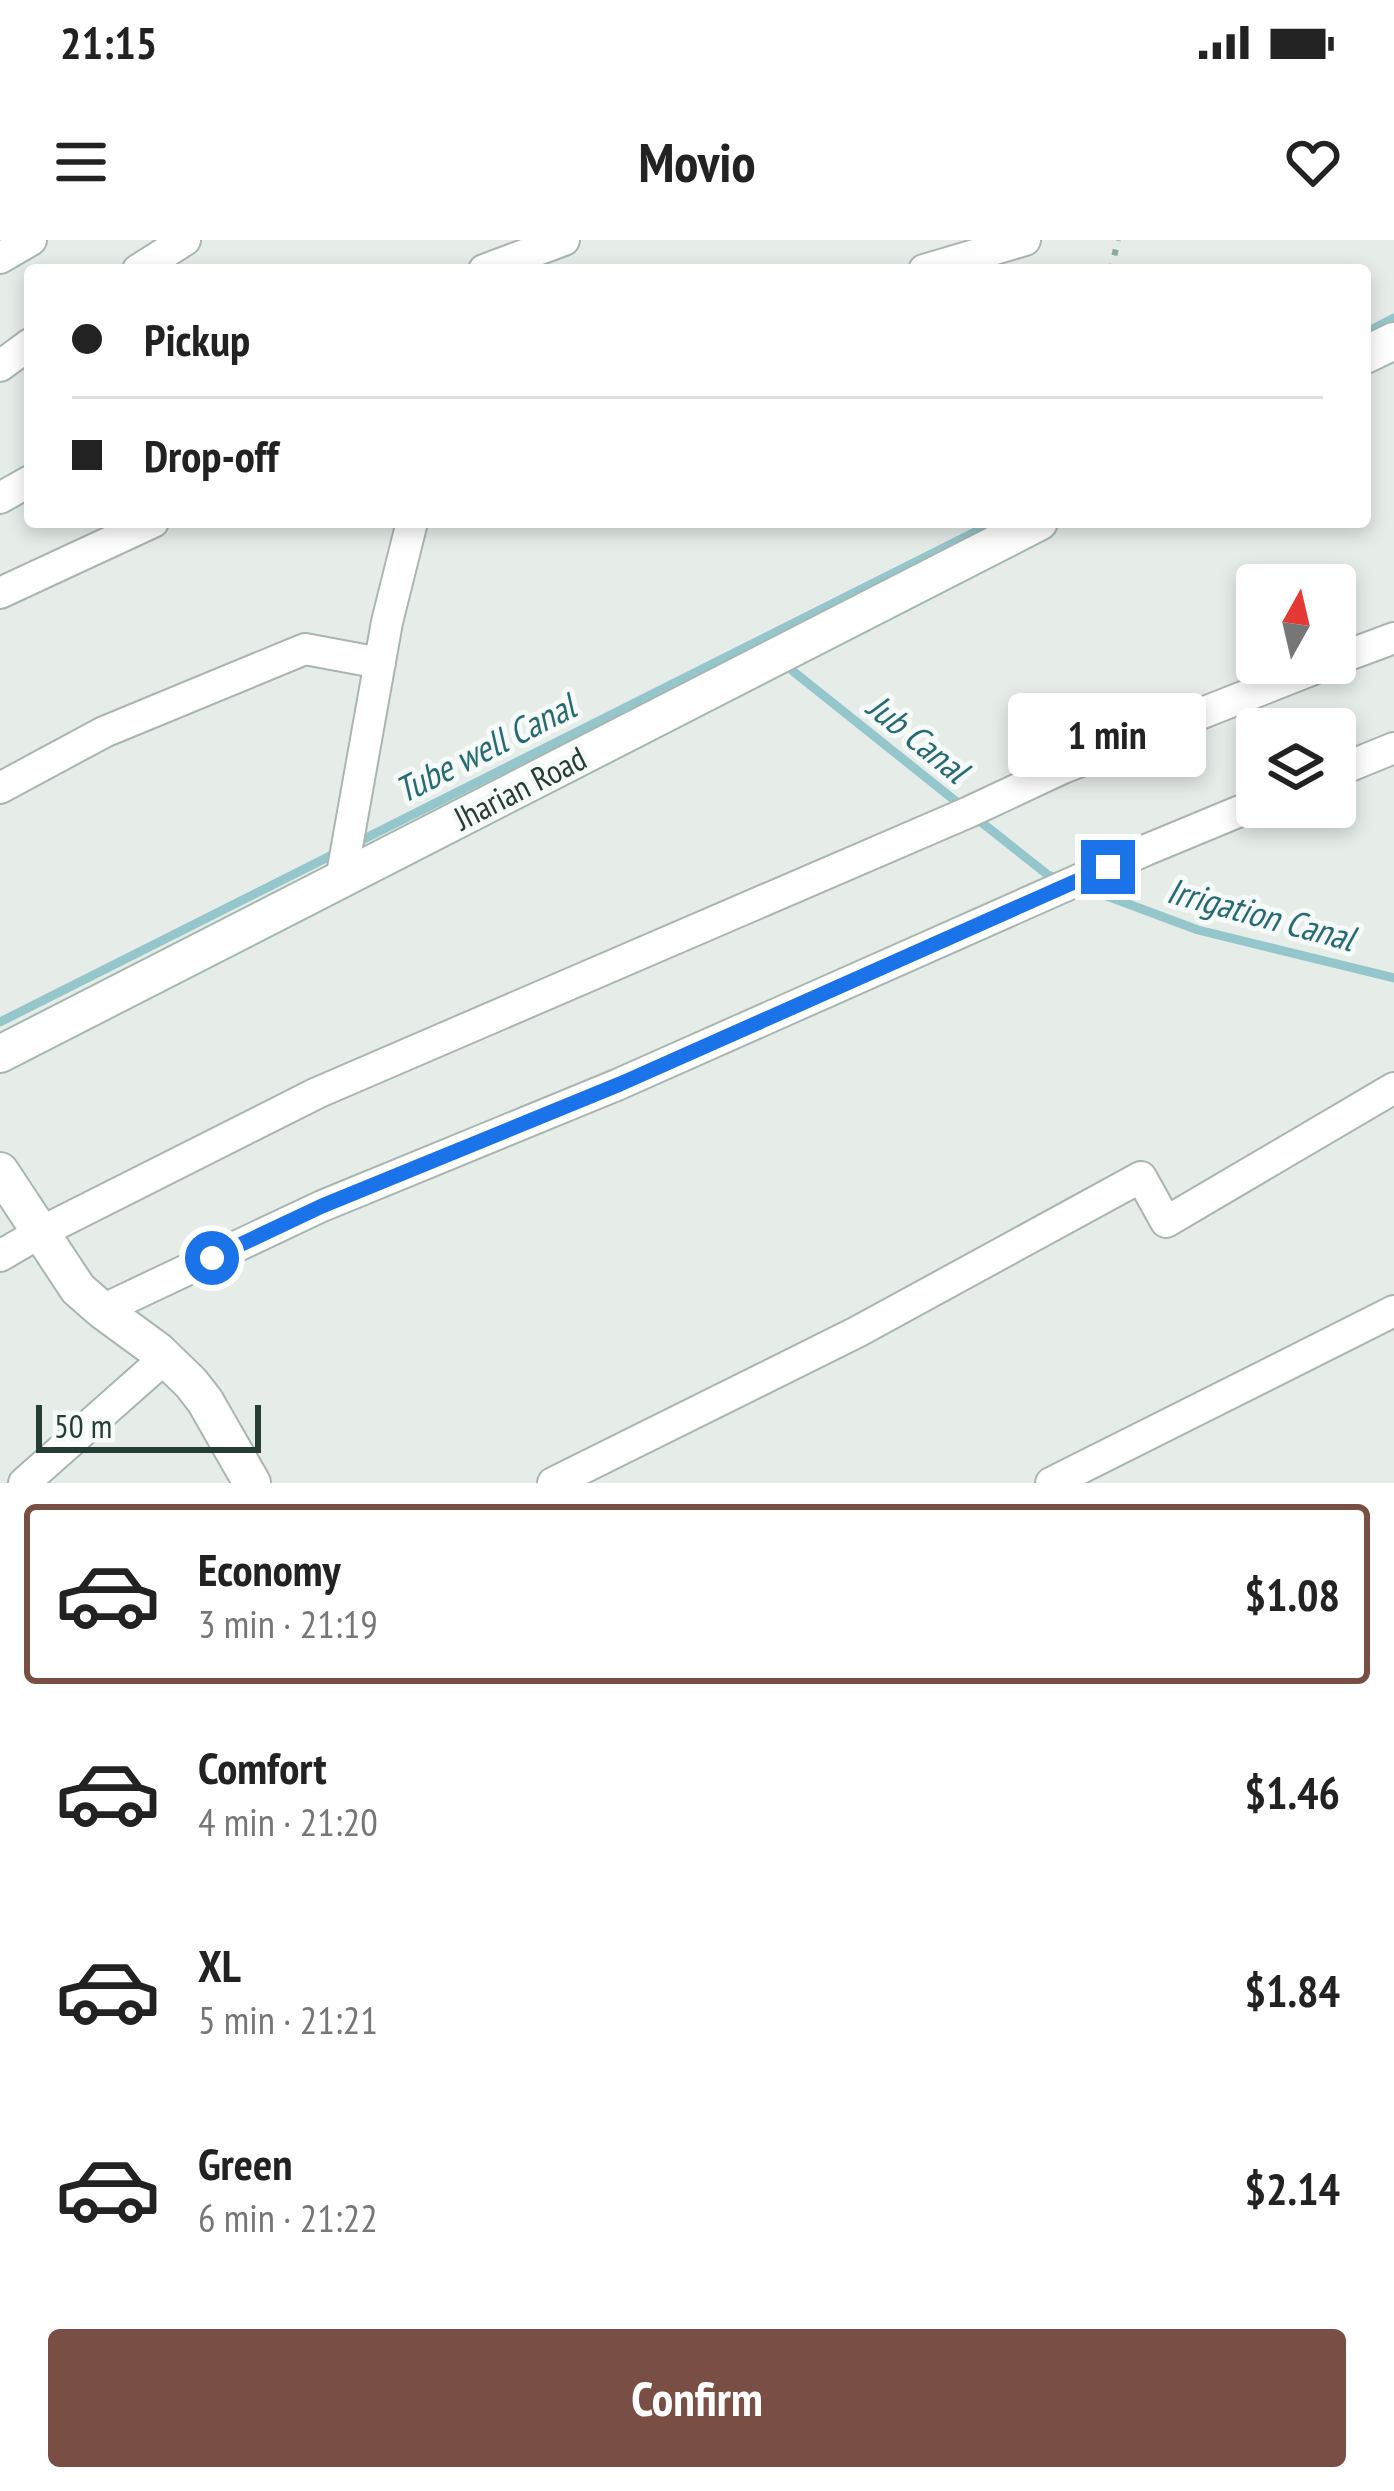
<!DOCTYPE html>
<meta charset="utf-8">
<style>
:root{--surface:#fff;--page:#f2f2f2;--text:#222;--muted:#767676;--line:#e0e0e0;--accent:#794e44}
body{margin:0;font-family:"PT Sans Narrow",sans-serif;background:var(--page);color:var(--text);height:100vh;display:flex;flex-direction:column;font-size:45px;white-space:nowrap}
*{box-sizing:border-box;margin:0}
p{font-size:39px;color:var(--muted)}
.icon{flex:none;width:66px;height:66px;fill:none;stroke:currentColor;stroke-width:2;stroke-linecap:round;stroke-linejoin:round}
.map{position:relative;height:1243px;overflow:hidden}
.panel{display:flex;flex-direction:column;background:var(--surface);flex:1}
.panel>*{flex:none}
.hud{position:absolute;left:24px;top:24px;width:1347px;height:264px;border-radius:12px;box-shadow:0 6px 18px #0003;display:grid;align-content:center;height:264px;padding:0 48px;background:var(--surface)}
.needle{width:78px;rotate:8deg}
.fabs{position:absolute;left:1236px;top:324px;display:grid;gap:24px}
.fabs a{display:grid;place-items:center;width:120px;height:120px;border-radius:12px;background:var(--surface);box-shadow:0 6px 18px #0003;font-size:60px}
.scale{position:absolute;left:36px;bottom:30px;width:225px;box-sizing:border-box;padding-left:12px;border:6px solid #263d36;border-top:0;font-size:33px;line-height:42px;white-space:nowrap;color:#263d36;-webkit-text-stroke:9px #f6faf8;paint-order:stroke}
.end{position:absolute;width:54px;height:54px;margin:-27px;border:15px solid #1a73e8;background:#fff;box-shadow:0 0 0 6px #fff}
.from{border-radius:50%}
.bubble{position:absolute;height:84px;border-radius:12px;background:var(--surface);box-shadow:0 6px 18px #0003;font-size:39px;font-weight:600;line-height:84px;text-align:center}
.hud b{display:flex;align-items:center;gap:42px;height:114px;font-size:45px}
.hud b+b{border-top:3px solid var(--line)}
.hud i{width:30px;height:30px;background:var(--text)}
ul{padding:21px 0 0;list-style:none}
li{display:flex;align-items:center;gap:36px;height:180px;margin:0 24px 18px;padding:0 24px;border:6px solid transparent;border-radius:12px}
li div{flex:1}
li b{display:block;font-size:45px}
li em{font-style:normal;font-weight:600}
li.selected{border-color:var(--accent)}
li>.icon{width:108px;height:108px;stroke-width:1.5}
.primary-button{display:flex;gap:24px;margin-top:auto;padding:24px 48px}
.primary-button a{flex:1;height:138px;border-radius:12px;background:var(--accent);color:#fff;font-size:48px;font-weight:600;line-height:138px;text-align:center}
.status{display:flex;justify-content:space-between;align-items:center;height:84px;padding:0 60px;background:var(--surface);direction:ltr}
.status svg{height:33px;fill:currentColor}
header{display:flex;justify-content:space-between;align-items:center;height:156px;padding:0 48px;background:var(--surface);font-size:54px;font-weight:600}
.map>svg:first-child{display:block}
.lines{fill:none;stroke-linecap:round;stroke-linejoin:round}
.stream{stroke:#94c6cc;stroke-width:9}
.minor-casing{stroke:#a9b5b0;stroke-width:34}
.tertiary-casing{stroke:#a9b5b0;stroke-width:40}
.secondary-casing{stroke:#a5b8b0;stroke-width:40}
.path{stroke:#89ada0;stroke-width:6;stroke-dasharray:6 9;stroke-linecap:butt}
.minor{stroke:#fff;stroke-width:30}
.tertiary{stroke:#fff;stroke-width:36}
.secondary{stroke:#fff;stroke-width:36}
.route{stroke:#1a73e8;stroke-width:15}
.labels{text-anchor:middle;stroke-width:10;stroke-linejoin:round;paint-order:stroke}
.street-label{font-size:33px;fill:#263d36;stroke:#f6faf8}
.water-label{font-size:36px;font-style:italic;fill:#266b73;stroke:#f6faf8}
</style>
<div class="status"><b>21:15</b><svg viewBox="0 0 49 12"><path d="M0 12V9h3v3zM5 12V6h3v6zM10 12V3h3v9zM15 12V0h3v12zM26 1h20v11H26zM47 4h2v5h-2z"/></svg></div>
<header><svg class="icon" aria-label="menu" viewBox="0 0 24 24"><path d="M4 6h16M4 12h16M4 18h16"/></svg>Movio<svg class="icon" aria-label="heart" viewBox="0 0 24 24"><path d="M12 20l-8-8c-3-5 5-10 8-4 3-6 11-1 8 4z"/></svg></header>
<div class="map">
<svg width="1394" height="1243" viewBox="0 0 1394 1243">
<rect width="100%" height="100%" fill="#e6ede9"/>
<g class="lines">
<!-- stream -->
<path class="stream" d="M 1365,93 L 1394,78
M 784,424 L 963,567
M 976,578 L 1048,635 L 1058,639
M 356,603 L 995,282
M 1080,646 L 1198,690 L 1394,738
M 0,782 L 336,613"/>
<!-- minor casing -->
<g class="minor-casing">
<path id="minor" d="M 0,18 L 31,0
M 138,30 L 185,0
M 484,30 L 564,0
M 924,30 L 1025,0
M 0,126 L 30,104
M 0,258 L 30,241
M 0,353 L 153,282
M 1335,420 L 1394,398
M 1335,532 L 1394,508
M 0,548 L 104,492 L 305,409 L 380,423
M 341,640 L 387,382 L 412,282
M 0,1016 L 41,992 L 317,853 L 969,572 L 1063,528 L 1329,423
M 102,1070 L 322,966 L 619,844 L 1146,610 L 1257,564
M 24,1243 L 165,1118
M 553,1243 L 857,1092 L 1141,937 L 1166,982 L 1394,848
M 1051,1243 L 1394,1071"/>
</g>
<!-- tertiary casing -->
<g class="tertiary-casing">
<path id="tertiary" d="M 0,931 L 78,1049 L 102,1070 L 158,1111 L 191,1143 L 205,1161 L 252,1243"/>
</g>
<!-- secondary casing -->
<g class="secondary-casing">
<path id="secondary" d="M 1365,115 L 1394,101
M 0,814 L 1039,282"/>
</g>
<!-- path -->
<path class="path" d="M 1111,30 L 1118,0"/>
<!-- minor -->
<use href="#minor" class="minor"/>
<!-- tertiary -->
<use href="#tertiary" class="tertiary"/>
<!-- secondary -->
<use href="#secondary" class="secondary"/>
</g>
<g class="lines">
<!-- route -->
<path class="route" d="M 212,1018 L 322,966 L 620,844 L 1108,627"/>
</g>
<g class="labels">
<!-- street labels -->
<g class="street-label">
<text transform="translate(520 548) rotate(-27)" y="12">Jharian Road</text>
</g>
<!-- water labels -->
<g class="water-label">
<text transform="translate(918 498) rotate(39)" y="13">Jub Canal</text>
<text transform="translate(485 508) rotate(-27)" y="13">Tube well Canal</text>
<text transform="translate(1261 674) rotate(15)" y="13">Irrigation Canal</text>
</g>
</g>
</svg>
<div class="fabs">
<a><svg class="needle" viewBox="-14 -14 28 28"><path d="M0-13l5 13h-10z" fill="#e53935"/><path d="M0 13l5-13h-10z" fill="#767676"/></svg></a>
<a><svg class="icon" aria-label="layers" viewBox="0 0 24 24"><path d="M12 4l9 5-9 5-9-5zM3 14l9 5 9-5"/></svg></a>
</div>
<div class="scale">50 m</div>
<i class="end from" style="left:212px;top:1018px"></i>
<i class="end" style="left:1108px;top:627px"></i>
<div class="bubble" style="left:1008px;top:453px;width:198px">1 min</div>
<div class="hud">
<b><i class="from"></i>Pickup</b>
<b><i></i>Drop-off</b>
</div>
</div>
<section class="panel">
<ul>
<li class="selected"><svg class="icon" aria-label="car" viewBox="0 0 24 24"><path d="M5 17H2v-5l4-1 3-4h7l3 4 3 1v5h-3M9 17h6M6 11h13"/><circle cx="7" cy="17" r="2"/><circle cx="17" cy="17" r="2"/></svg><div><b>Economy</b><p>3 min · 21:19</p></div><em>$1.08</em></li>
<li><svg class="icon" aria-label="car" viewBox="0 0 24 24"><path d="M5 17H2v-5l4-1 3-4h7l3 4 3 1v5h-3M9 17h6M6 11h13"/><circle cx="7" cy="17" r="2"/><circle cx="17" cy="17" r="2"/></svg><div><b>Comfort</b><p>4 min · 21:20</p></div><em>$1.46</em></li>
<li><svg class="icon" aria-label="car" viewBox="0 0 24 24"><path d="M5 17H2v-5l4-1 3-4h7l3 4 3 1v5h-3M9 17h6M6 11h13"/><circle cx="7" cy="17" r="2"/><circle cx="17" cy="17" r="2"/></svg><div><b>XL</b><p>5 min · 21:21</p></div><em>$1.84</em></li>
<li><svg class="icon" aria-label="car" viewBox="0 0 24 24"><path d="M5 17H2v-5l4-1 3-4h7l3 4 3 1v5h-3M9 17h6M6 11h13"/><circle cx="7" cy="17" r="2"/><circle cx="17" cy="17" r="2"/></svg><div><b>Green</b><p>6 min · 21:22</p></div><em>$2.14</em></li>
</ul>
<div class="primary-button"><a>Confirm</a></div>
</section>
